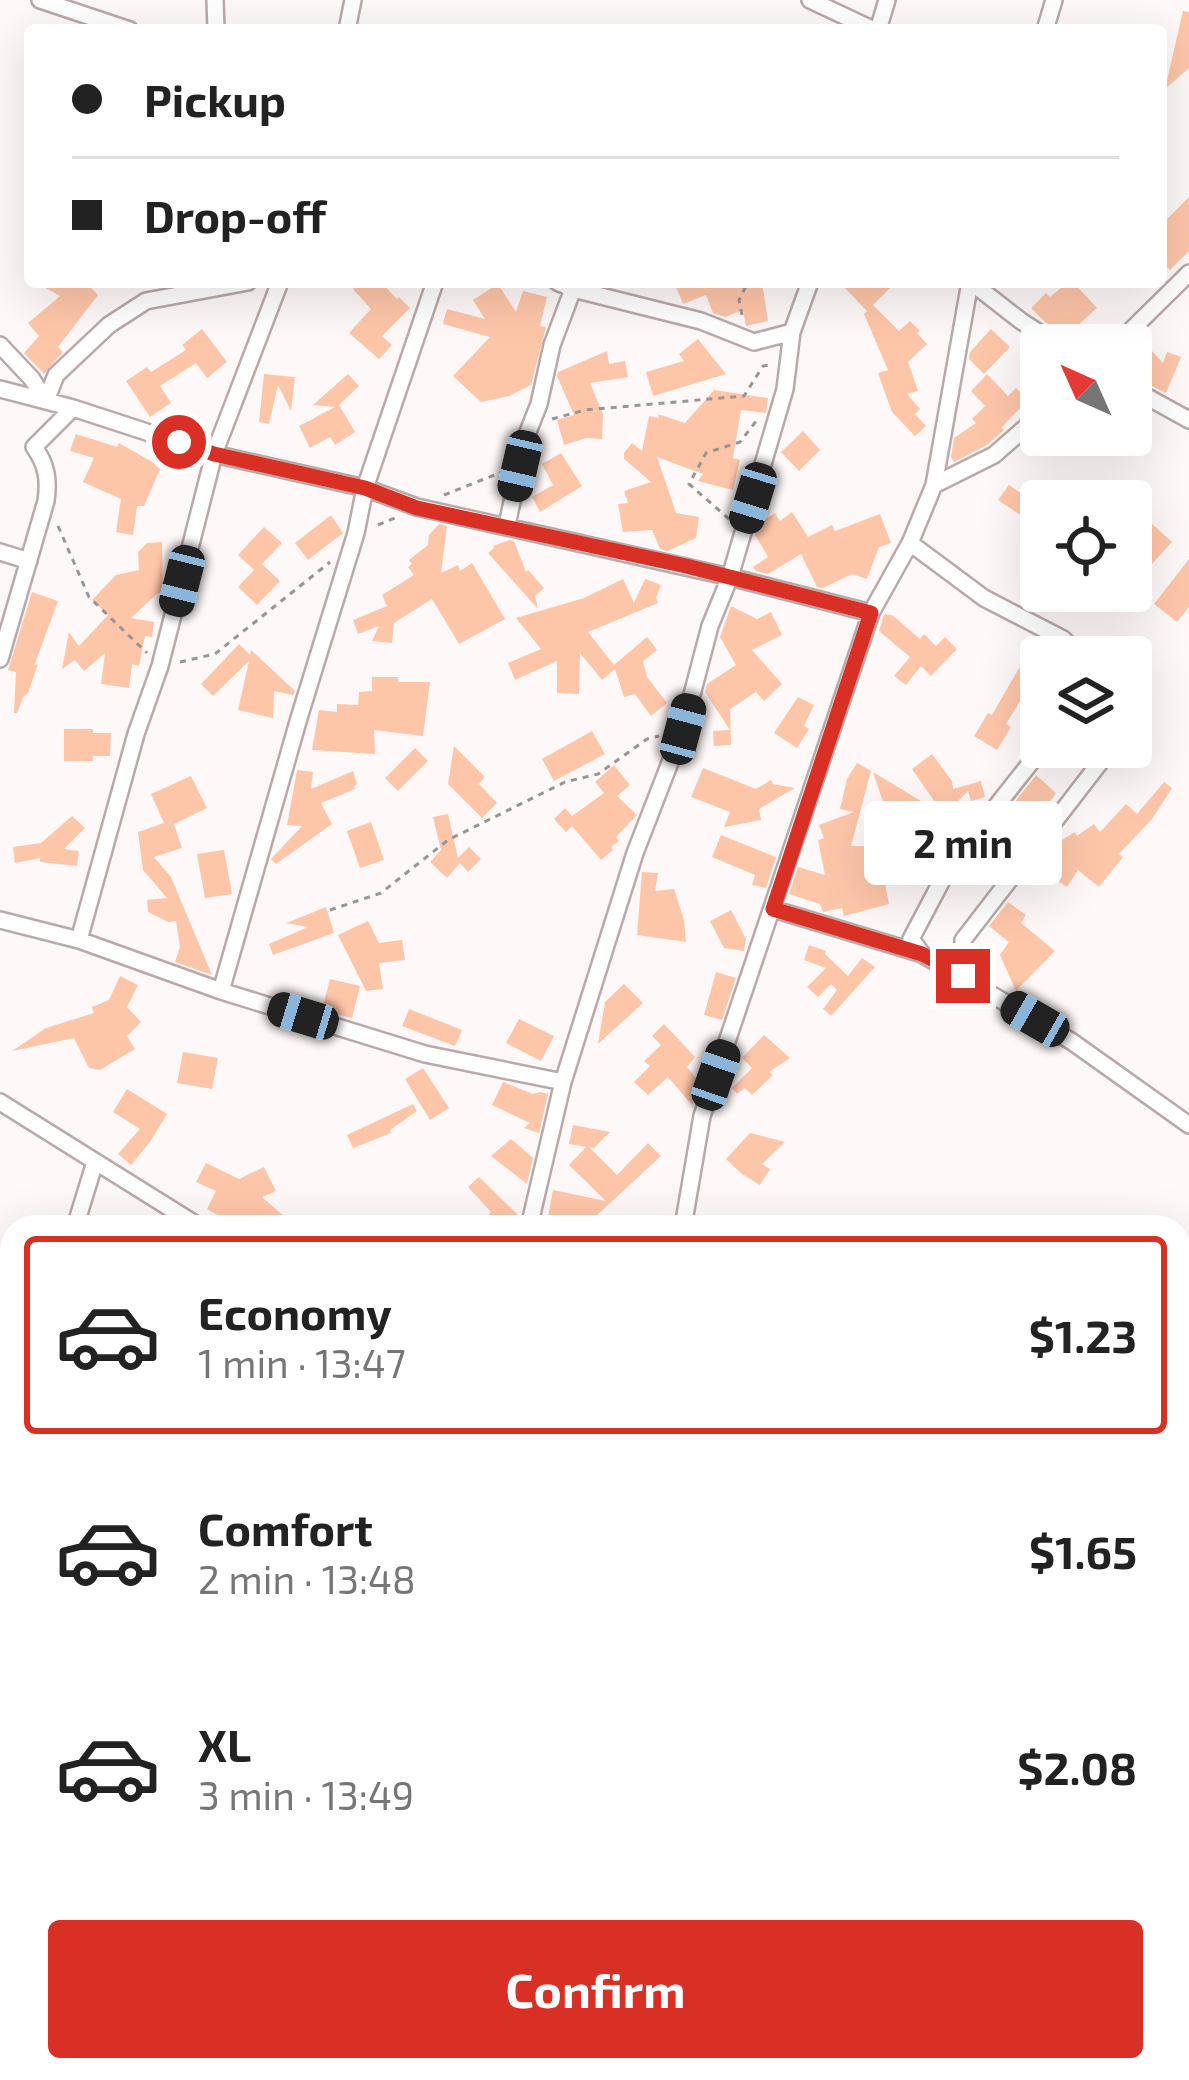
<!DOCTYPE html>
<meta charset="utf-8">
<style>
:root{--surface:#fff;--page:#f2f2f2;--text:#222;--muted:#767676;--line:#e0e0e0;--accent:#d93025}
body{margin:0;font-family:"Exo 2",sans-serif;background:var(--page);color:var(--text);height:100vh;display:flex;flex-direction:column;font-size:45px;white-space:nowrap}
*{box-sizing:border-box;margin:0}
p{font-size:39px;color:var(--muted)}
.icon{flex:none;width:66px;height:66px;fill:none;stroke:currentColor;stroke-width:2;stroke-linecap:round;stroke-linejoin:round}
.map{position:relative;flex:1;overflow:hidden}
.panel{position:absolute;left:0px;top:1215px;width:1191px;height:867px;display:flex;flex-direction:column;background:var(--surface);border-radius:36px 36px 0 0;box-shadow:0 12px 48px #0002}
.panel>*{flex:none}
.guide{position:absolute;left:24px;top:24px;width:1143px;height:264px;border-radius:12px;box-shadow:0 12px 48px #0002;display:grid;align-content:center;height:264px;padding:0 48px;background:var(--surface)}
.needle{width:78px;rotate:315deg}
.buttons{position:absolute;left:1020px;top:324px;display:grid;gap:24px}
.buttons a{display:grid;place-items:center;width:132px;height:132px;border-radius:12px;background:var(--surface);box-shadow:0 12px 48px #0002;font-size:60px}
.end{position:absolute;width:54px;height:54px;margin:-27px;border:15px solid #d93025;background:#fff;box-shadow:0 0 0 6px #fff}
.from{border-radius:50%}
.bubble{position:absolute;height:84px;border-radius:12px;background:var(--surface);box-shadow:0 12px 48px #0002;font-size:39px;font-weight:700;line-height:84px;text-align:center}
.car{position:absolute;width:36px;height:72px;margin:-36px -18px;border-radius:15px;box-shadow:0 0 9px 3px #0007;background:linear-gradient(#222 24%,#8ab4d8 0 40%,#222 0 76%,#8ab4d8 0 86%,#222 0)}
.guide b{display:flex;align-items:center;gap:42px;height:114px;font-size:45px}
.guide b+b{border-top:3px solid var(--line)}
.guide i{width:30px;height:30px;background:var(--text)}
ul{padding:21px 0 0;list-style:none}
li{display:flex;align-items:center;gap:36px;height:198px;margin:0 24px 18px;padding:0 24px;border:6px solid transparent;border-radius:12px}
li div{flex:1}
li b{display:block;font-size:45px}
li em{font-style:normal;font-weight:700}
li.current{border-color:var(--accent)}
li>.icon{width:108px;height:108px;stroke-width:1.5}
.cta{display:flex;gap:24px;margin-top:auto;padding:24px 48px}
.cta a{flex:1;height:138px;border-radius:12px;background:var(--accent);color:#fff;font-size:48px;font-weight:700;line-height:138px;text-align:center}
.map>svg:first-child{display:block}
.building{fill:#fec6a9}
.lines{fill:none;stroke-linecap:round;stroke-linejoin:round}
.minor-casing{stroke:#baa9a9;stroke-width:20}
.tertiary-casing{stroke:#baa9a9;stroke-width:22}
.path{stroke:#9a9494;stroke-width:3;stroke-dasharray:6 6;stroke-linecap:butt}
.minor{stroke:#fff;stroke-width:15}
.tertiary{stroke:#fff;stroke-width:18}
.route{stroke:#d93025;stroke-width:15}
</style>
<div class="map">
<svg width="1189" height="2080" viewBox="0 0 1189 2080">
<rect width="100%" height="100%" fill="#fff8f8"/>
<!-- building -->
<path class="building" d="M 1183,11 L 1189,12 L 1189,68 L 1165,89 Z
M 1189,197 L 1189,251 L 1170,270 L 1161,261 L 1161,225 Z
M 35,282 L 85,282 L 98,295 L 58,347 L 63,352 L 44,374 L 24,353 L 39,336 L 28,323 L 60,296 Z
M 360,282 L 381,282 L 397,299 L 399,297 L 410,308 L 382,336 L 392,345 L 379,359 L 349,333 L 371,309 L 353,289 Z
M 674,282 L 762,282 L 768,321 L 746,326 L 743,310 L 725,317 L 713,313 L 706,295 L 683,304 Z
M 839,282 L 896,282 L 873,305 L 899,331 L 910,321 L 920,331 L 917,333 L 927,344 L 908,362 L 918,391 L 907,394 L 920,409 L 915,414 L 926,426 L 915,436 L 892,412 L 878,373 L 888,370 L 864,314 L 867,311 Z
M 1068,282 L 1073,282 L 1097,308 L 1066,336 L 1056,324 L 1052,327 L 1045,322 L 1031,308 L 1046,293 L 1050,297 Z
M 498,284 L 516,312 L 523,291 L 547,297 L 540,326 L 546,327 L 531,385 L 509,396 L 481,402 L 453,376 L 490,337 L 443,324 L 447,309 L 485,319 L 473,300 Z
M 202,329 L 227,362 L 207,378 L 196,363 L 160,386 L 171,403 L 150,417 L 126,381 L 147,367 L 151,372 L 186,350 L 182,345 Z
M 991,329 L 1010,347 L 984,374 L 969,359 L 970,352 Z
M 1140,338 L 1163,363 L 1167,352 L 1181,357 L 1166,393 L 1131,376 L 1141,362 L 1131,351 Z
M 698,339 L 726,374 L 653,396 L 646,372 L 684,361 L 679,354 Z
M 607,351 L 609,364 L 625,361 L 628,377 L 590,383 L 603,414 L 602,439 L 586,438 L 564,445 L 557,420 L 574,415 L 557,376 L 558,372 Z
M 264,374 L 295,377 L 291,411 L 278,385 L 269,424 L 259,422 Z
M 348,374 L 359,386 L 339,405 L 355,432 L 335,445 L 330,437 L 310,448 L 299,426 L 335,407 L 313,405 Z
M 987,374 L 1008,396 L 1016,388 L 1028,400 L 1001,428 L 1004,430 L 987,445 L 954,462 L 951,457 L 954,438 L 976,423 L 972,419 L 985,406 L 971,391 Z
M 714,390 L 768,398 L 766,413 L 741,410 L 733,458 L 740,460 L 733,490 L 698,481 L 703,474 L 657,457 L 676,513 L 699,517 L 696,538 L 667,551 L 660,549 L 652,530 L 623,532 L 618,504 L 628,503 L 624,491 L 651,482 L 624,459 L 624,453 L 632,443 L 642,451 L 649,416 L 659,418 L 658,414 L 685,423 Z
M 803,431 L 820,450 L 799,471 L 781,452 Z
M 76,434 L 117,447 L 119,443 L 161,467 L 144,506 L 137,506 L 133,535 L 116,532 L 121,499 L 83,482 L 94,458 L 70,451 Z
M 561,453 L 582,486 L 540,512 L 532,497 L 553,485 L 542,464 Z
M 1009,485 L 1041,507 L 1041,529 L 998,500 Z
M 792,512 L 808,537 L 832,525 L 835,531 L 880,514 L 891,543 L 879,547 L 867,579 L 852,574 L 823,588 L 817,587 L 801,554 L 768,574 L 756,571 L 753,567 L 768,557 L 755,535 L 758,523 L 775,513 L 780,521 Z
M 331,515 L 343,533 L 308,560 L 295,543 Z
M 1151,523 L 1172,542 L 1131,587 L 1131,545 Z
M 439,524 L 447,526 L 441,573 L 458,565 L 460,571 L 472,563 L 505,619 L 459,644 L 432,599 L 394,623 L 392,643 L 372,641 L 379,626 L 358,634 L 353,620 L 387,606 L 382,595 L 414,575 L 408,567 L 412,564 L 409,560 L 428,545 L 429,535 Z
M 264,527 L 282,543 L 262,564 L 280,581 L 257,605 L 238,587 L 254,570 L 238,555 Z
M 510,540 L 514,541 L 526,572 L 528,570 L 544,588 L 535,596 L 538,609 L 488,553 L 494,548 L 493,546 Z
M 162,542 L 163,593 L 158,593 L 131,618 L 154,622 L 152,637 L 145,636 L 139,666 L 132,664 L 129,688 L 101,684 L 105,653 L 84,671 L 75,660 L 62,669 L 69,632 L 79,646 L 108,615 L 92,600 L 116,575 L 139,570 L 138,552 L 147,543 Z
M 1189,559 L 1189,607 L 1177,622 L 1154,604 Z
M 623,579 L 634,603 L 645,579 L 661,585 L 656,598 L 658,603 L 588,632 L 614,665 L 647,637 L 657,650 L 643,661 L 647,677 L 667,703 L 651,716 L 635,694 L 624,697 L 615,669 L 602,680 L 580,653 L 579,694 L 557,693 L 557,661 L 515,680 L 508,663 L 541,649 L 516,618 L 584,598 Z
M 32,592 L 58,601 L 34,666 L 38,664 L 28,693 L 23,697 L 17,713 L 14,713 L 16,672 L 8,670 Z
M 731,606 L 757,619 L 771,612 L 782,635 L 752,650 L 782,684 L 764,701 L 756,692 L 730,709 L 731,745 L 714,746 L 713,731 L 730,730 L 705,692 L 707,684 L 736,665 L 720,637 Z
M 884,614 L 892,615 L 920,639 L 924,634 L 936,646 L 945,637 L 957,649 L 931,676 L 921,666 L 906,685 L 894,676 L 910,657 L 879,631 Z
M 239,644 L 250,655 L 251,650 L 295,691 L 293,695 L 274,691 L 273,718 L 238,710 L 249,661 L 213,696 L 201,684 Z
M 1019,668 L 1035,677 L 1006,724 L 1011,727 L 997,750 L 974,736 L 988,713 L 992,715 Z
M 372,677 L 398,677 L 398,682 L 430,682 L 423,736 L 374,730 L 375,754 L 312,750 L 319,710 L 337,712 L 337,704 L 358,705 L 359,692 L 372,691 Z
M 798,697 L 814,705 L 804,726 L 809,729 L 797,748 L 774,733 Z
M 64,729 L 93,729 L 93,733 L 111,733 L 110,756 L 93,756 L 93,761 L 64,761 Z
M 592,731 L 605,754 L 554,781 L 542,759 Z
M 454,746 L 485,777 L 479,784 L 497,803 L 482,818 L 448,784 Z
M 415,748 L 428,761 L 398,791 L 385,778 Z
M 932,754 L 952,781 L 953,789 L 981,781 L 985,797 L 971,801 L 968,791 L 944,815 L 912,769 Z
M 857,763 L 871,771 L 851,846 L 898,847 L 873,772 L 939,812 L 949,838 L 881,862 L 889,904 L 844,916 L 842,908 L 823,912 L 820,904 L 789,894 L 798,867 L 825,875 L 818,840 L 824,838 L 819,825 L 854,812 L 840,809 L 847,779 Z
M 614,765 L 630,785 L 617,796 L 637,815 L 616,837 L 619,841 L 611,847 L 613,850 L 601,860 L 572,826 L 566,832 L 554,819 L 565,808 L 572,816 L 604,793 L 595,782 Z
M 703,768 L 756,789 L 771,780 L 773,784 L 795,788 L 759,809 L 761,820 L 724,827 L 730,812 L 691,797 Z
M 297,770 L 313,772 L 311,789 L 353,771 L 357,784 L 354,786 L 355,789 L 321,803 L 332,824 L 276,864 L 271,859 L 302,826 L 287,825 Z
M 1036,775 L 1056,793 L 1023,841 L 998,824 Z
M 191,776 L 207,808 L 174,824 L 182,848 L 154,857 L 171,877 L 212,975 L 175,962 L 180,947 L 176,921 L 168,922 L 148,912 L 147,900 L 167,898 L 143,870 L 138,832 L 164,823 L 151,794 Z
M 1164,782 L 1172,788 L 1152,819 L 1119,854 L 1123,857 L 1099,887 L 1078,870 L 1067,887 L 1053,878 L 1039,862 L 1050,847 L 1075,832 L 1077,836 L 1094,824 L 1100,832 L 1126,804 L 1137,814 Z
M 448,814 L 458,858 L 469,847 L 481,859 L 468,872 L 460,863 L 447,878 L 430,862 L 441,850 L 433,817 Z
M 72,816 L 85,828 L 64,849 L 79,851 L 77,866 L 40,862 L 40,858 L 15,863 L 13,847 L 41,843 Z
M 371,822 L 384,860 L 360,868 L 347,831 Z
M 721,835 L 776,857 L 766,888 L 752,885 L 755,875 L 712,857 Z
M 224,850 L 232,894 L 205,898 L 197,854 Z
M 642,872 L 658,873 L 655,891 L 674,889 L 684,920 L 686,942 L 637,935 Z
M 1008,902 L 1026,915 L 1021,923 L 1055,951 L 1016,991 L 1000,955 L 1009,942 L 989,926 Z
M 326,907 L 334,933 L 273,955 L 269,944 L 308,927 L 286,923 Z
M 731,910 L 746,939 L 744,951 L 724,948 L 710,921 Z
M 368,921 L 379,943 L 402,940 L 405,960 L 379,963 L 383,989 L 366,991 L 338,935 Z
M 809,945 L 826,951 L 825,954 L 848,976 L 862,958 L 875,967 L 831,1016 L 823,1009 L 837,990 L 831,984 L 818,997 L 807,987 L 826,968 L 804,960 Z
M 716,972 L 736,978 L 722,1020 L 704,1015 Z
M 120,976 L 138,985 L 127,1007 L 141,1022 L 127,1036 L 135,1049 L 100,1070 L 89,1068 L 74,1038 L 12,1051 L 46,1028 L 94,1013 L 92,1007 L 109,1000 Z
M 330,979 L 360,986 L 352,1018 L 322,1010 Z
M 624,984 L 643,1003 L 598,1044 L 605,1002 Z
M 409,1009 L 462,1030 L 455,1046 L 402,1026 Z
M 519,1019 L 554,1036 L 541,1061 L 506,1043 Z
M 664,1024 L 695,1057 L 687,1067 L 700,1083 L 692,1105 L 668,1077 L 648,1095 L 634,1082 L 650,1066 L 644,1061 L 661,1045 L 652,1036 Z
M 764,1035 L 790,1058 L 769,1072 L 773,1075 L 752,1095 L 745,1088 L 737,1094 L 732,1088 L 752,1068 L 742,1058 Z
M 183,1052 L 218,1058 L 212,1089 L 177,1083 Z
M 423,1068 L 449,1108 L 430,1120 L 405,1079 Z
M 503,1082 L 533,1094 L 540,1092 L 548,1094 L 539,1133 L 524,1128 L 530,1123 L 492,1105 Z
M 127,1089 L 167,1114 L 150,1142 L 131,1165 L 118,1154 L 140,1129 L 113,1112 Z
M 413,1104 L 417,1111 L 390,1130 L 391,1133 L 353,1148 L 347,1135 Z
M 573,1125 L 610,1132 L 594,1148 L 589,1147 L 617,1175 L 648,1143 L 661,1156 L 584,1227 L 556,1227 L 548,1217 L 553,1190 L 606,1201 L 569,1165 L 586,1147 L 569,1144 Z
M 750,1133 L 785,1142 L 762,1164 L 770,1169 L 760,1185 L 742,1174 L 726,1159 Z
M 511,1139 L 533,1158 L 527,1184 L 491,1156 Z
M 206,1163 L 239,1179 L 264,1167 L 276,1191 L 262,1197 L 296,1227 L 239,1227 L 207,1209 L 216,1191 L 196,1182 Z
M 479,1177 L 519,1216 L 514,1227 L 476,1227 L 491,1212 L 468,1187 Z"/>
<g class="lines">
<!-- minor casing -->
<g class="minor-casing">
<path id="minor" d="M 40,0 L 130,30
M 215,0 L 216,30
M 810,0 L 874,30
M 347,30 L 353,0
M 878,30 L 887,0
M 1045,30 L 1054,0
M 557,282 L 573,289 L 701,321 L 754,342 L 792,332
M 971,282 L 1021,321 L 1058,345
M 0,345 L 32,379 L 46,401
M 1116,345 L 1189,273
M 1131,388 L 1189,420
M 0,389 L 73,408 L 214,454 L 365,488 L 417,507 L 730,577 L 871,613
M 46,401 L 56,375 L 109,325 L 146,301 L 248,282
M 934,485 L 994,455 L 1041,414
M 507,525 L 526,437 L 539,404 L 552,345 L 573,289
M 910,543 L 984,598 L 1063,639 L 1082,657
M 0,552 L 29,561
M 0,659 L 46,501 C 49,480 47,465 34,447 L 73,408
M 1131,709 L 1131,711
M 773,909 L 922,954 L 1071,1041 L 1189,1125
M 0,920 L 79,940 L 221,991 L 425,1054 L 563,1082
M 79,940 L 136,734 L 160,666 L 214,454 L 280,282
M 922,954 L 911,939 L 950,865 L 1043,747
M 963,976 L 963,940 L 1112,747
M 221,991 L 299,718 L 356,533 L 365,488 L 435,282
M 0,1102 L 200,1227
M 75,1227 L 95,1162
M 529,1227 L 563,1082 L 635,853 L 683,729 L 710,626 L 730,577 L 785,389 L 792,332 L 810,282
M 683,1227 L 702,1116 L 871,613 L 910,543 L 934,485 L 970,282
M 1179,1302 L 1189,1285
M 0,1406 L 12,1410
M 0,1535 L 12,1454
M 0,1703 L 12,1706
M 0,1873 L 12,1875
M 0,2060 L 12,2061
M 66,2070 L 103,2080
M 1040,2070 L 1055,2080
M 1127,2070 L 1136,2080
M 193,2080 L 195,2070
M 342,2080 L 345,2070
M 692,2080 L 697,2070
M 1001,2080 L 1004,2070"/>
</g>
<!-- tertiary casing -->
<g class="tertiary-casing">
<path id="tertiary" d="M 1179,2028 L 1189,1999
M 1161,2080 L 1165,2070"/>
</g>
<!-- path -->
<path class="path" d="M 742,315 L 739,300 L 748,282
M 552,419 L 585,410 L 744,396 L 763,366 L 770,365
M 444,495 L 502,472
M 729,519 L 689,484 L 706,453 L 740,442 L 757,420
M 378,525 L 397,517
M 58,526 L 89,597 L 147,653
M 180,662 L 215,654 L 330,562
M 330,910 L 381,893 L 448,840 L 565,782 L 598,774 L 647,739 L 659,736"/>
<!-- minor -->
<use href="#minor" class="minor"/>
<!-- tertiary -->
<use href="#tertiary" class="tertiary"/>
</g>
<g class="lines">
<!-- route -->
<path class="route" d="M 179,442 L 214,454 L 365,488 L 417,508 L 686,566 L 871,613 L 773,909 L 922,954 L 963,976"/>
</g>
</svg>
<div class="buttons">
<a><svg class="needle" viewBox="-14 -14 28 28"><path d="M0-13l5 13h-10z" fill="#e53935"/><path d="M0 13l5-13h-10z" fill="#767676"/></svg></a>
<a><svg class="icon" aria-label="locate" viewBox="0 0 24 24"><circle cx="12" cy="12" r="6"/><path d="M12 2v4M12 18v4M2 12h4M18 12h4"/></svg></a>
<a><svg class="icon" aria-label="layers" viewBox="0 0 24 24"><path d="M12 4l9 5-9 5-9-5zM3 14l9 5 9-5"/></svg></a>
</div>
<i class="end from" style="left:179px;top:442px"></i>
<i class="end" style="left:963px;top:976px"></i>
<div class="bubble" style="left:864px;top:801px;width:198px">2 min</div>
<i class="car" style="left:520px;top:466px;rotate:193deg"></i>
<i class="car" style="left:753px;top:498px;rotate:197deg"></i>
<i class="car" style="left:182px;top:581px;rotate:194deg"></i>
<i class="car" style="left:683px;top:729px;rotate:15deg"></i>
<i class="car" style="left:303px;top:1016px;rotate:287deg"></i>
<i class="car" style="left:1035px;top:1019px;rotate:300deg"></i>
<i class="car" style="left:716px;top:1075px;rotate:19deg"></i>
<div class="guide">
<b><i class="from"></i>Pickup</b>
<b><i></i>Drop-off</b>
</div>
<section class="panel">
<ul>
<li class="current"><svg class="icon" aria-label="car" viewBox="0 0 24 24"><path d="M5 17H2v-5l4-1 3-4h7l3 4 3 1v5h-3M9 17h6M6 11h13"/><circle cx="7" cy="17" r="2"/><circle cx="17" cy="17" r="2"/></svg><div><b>Economy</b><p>1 min · 13:47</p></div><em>$1.23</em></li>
<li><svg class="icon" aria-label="car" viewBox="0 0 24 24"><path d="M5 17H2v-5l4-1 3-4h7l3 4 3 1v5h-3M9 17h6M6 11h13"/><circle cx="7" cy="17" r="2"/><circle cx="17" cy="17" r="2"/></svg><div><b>Comfort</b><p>2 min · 13:48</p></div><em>$1.65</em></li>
<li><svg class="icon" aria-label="car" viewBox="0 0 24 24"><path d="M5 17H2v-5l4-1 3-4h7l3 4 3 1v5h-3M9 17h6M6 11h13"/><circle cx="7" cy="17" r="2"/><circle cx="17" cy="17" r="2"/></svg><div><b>XL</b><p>3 min · 13:49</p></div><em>$2.08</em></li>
</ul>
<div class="cta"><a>Confirm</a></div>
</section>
</div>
